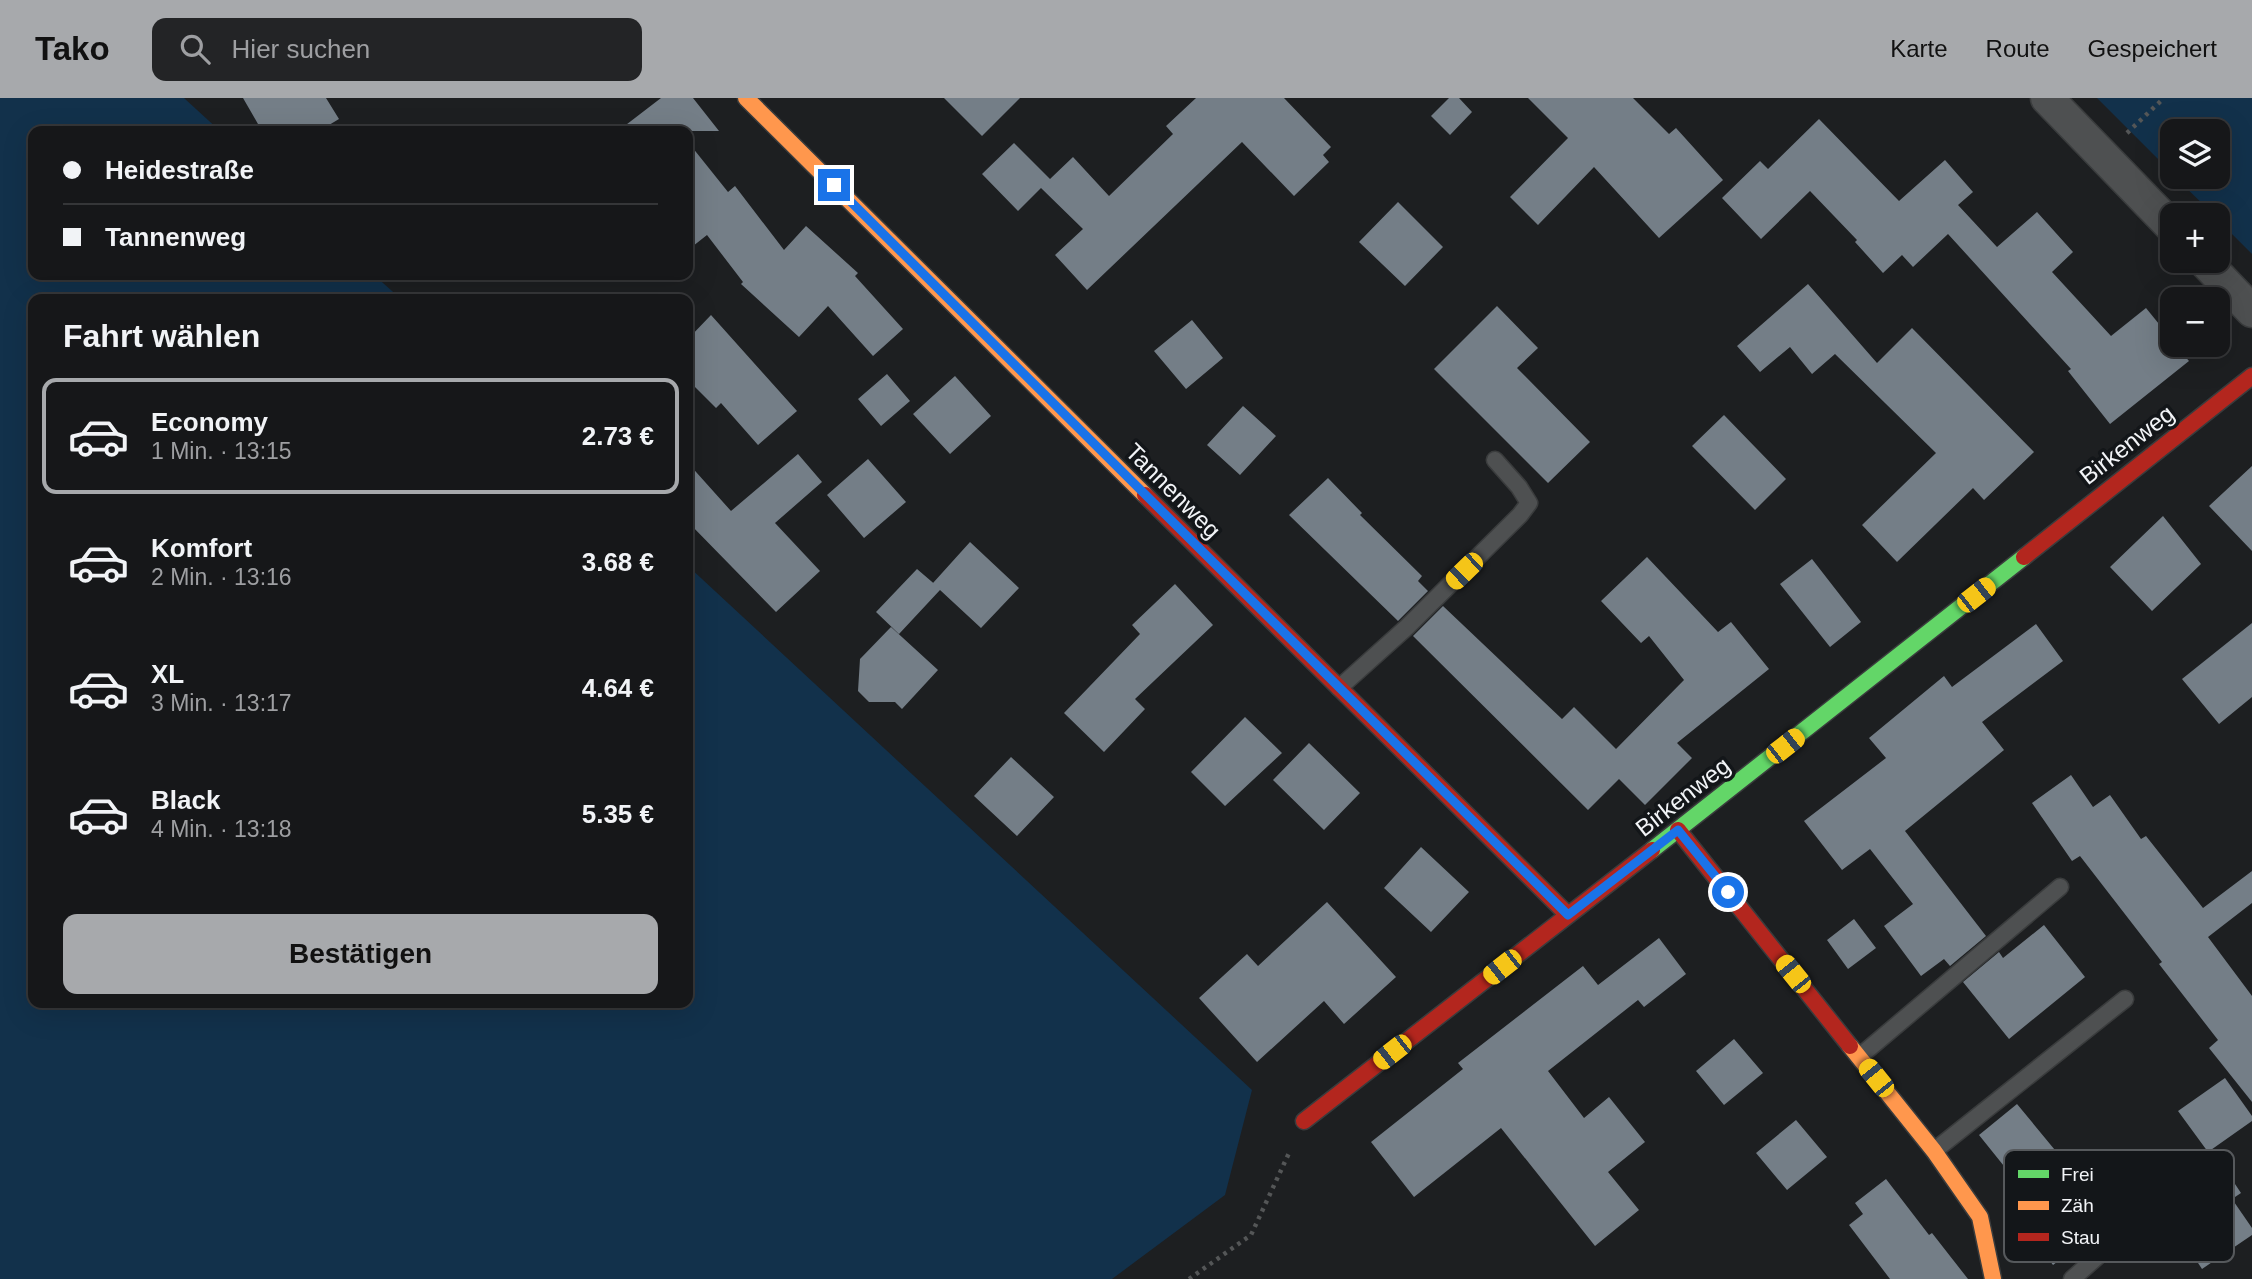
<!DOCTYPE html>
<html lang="de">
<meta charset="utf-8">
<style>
:root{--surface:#161719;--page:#232426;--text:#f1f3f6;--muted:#9e9fa2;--line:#353638;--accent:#a7a9ac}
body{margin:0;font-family:Arial,sans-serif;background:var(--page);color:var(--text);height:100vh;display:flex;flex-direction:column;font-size:26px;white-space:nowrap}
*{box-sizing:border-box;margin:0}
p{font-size:23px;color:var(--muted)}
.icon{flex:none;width:38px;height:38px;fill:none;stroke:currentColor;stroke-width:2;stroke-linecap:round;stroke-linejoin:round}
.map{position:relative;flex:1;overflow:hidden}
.panel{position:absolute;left:28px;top:196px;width:665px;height:714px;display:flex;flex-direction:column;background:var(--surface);border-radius:14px;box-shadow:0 7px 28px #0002,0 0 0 2px var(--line)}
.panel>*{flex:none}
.hud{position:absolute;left:28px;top:28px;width:665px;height:154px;border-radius:14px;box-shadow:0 7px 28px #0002,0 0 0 2px var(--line);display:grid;align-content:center;height:154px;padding:0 35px;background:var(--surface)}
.controls{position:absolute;left:2160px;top:21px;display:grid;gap:14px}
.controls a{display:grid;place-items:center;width:70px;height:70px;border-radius:14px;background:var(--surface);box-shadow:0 7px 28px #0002,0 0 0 2px var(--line);font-size:35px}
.end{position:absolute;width:32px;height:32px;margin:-16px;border:9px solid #1a73e8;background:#fff;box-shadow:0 0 0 4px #fff}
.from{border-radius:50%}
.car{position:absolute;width:21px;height:42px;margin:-21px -10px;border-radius:9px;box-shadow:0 0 5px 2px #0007;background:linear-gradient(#f5c518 24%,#345 0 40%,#f5c518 0 76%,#345 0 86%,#f5c518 0)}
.hud b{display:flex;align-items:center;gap:24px;height:66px;font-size:26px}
.hud b+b{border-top:2px solid var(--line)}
.hud i{width:18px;height:18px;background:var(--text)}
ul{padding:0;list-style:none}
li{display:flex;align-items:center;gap:21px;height:116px;margin:0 14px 10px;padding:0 21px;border:4px solid transparent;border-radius:14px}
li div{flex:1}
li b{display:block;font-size:26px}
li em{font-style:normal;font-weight:800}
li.selected{border-color:var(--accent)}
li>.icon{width:63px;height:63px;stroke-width:1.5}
h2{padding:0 35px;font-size:32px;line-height:84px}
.action{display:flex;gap:14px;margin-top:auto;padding:14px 35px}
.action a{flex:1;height:80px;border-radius:14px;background:var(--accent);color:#111;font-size:28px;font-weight:800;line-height:80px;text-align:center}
header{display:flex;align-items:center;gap:42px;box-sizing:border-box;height:98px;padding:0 35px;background:var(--accent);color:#111}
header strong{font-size:33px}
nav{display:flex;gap:38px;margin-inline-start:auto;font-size:24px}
.search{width:490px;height:63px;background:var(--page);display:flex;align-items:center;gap:18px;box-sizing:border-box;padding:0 24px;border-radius:14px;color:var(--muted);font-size:26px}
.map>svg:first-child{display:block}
.green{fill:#12314b}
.building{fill:#747e87}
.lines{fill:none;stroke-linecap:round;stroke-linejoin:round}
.lane-casing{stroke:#3a3c3d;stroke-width:19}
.street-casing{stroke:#3a3c3d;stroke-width:35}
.fast-casing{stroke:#3a3c3d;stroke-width:19}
.slow-casing{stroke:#3a3c3d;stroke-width:19}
.jam-casing{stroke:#3a3c3d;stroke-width:19}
.path{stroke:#545657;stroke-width:4.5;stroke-dasharray:3.5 5;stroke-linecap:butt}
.lane{stroke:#4e5051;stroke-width:16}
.street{stroke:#4e5051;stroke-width:32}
.fast{stroke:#63d668;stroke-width:16}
.slow{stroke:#ff974d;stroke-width:16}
.jam{stroke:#b3261e;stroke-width:16}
.route{stroke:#1a73e8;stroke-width:9}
.labels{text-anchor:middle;stroke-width:7;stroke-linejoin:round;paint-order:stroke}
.street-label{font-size:24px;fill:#f2f4f7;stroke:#131619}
.key{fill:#131619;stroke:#56595c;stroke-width:2}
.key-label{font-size:19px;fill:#f2f4f7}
</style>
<header>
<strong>Tako</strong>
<div class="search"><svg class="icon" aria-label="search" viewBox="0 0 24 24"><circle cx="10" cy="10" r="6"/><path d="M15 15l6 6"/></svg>Hier suchen</div>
<nav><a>Karte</a><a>Route</a><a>Gespeichert</a></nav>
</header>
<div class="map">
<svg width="2252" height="1181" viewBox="0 0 2252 1181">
<rect width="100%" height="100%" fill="#1d1f21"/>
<!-- green -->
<path class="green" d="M 0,0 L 184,0 L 220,33 L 33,33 L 33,177 L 374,177 L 401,201 L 33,201 L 33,905 L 688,905 L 688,468 L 1252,992 L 1225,1097 L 1112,1181 L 0,1181 Z
M 2097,0 L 2252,0 L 2252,156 L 2217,121 L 2217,117 L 2214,117 L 2175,79 L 2217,79 L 2217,33 L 2172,33 L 2172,75 Z"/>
<!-- building -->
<path class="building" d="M 243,0 L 326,0 L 339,21 L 319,33 L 262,33 Z
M 661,0 L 693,0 L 719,33 L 618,33 Z
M 944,0 L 1020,0 L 982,38 Z
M 1196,0 L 1284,0 L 1331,49 L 1323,57 L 1329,64 L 1294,98 L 1242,44 L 1087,192 L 1055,157 L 1083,131 L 1041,90 L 1018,113 L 982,76 L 1014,45 L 1050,81 L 1073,59 L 1109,98 L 1173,36 L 1166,28 Z
M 1449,0 L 1459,0 L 1472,14 L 1450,37 L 1431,18 Z
M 1528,0 L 1633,0 L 1669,36 L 1676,30 L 1723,82 L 1659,140 L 1594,69 L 1538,127 L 1510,99 L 1568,40 Z
M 1819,21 L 1899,103 L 1945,62 L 1973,94 L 1958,107 L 1997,149 L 2037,114 L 2073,154 L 2052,174 L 2111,238 L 2146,210 L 2172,242 L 2172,247 L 2175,247 L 2189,263 L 2110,326 L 2068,273 L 2071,271 L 1948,136 L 1913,169 L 1902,157 L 1883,175 L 1855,144 L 1857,142 L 1810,93 L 1761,141 L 1722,100 L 1760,63 L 1768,71 Z
M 688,44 L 728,94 L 735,88 L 784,152 L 806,128 L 858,175 L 855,178 L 903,231 L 873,258 L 828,208 L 799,239 L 741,186 L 743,184 L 707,137 L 688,152 Z
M 1398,104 L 1443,149 L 1405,188 L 1359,144 Z
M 1808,186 L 1877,265 L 1912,230 L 2034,354 L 1984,402 L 1973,390 L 1897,464 L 1862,427 L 1936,355 L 1835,256 L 1812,276 L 1790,249 L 1760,274 L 1737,248 Z
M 1497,208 L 1538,250 L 1517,270 L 1590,344 L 1548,385 L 1434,271 Z
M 711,217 L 797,313 L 758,347 L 721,305 L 716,310 L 688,282 L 688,241 Z
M 1192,222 L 1223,260 L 1186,291 L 1154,253 Z
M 887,276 L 910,303 L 881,328 L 858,301 Z
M 955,278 L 991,318 L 950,356 L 913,316 Z
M 1243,308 L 1276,338 L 1240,377 L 1207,347 Z
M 1724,317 L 1786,381 L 1755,412 L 1692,348 Z
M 798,356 L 822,384 L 775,425 L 820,473 L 776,514 L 688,424 L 688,365 L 731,413 Z
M 868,361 L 906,404 L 864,440 L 827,397 Z
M 2252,368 L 2252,453 L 2209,408 Z
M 1328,380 L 1362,415 L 1360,417 L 1422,478 L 1418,483 L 1428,493 L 1398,523 L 1289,417 Z
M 2163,418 L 2201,466 L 2152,513 L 2110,469 Z
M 970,444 L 1019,490 L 981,530 L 940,492 L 899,536 L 876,514 L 917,471 L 938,489 L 933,485 Z
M 1647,459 L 1718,534 L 1731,524 L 1769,571 L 1677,645 L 1692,660 L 1645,707 L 1619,681 L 1588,712 L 1413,538 L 1443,508 L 1562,621 L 1574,609 L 1616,651 L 1684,582 L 1649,538 L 1641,545 L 1601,503 Z
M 1812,461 L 1861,524 L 1830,549 L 1780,486 Z
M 1175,486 L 1213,527 L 1135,601 L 1145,611 L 1104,654 L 1064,615 L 1140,536 L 1132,527 Z
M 2252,525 L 2252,599 L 2219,626 L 2182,581 Z
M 2036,526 L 2063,563 L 1982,624 L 2004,652 L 1905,733 L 1986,838 L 1950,868 L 1944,861 L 1921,878 L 1884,828 L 1913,806 L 1870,751 L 1842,772 L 1804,723 L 1886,660 L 1869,640 L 1944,578 L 1952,589 Z
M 891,529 L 938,572 L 902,611 L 895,604 L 869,604 L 858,593 L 860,561 Z
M 1245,619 L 1282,655 L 1225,708 L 1191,674 Z
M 1309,645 L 1360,695 L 1324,732 L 1273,682 Z
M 1011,659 L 1054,699 L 1017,738 L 974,698 Z
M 2071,677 L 2093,709 L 2110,697 L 2141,741 L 2146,738 L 2203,810 L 2252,773 L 2252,805 L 2208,839 L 2252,898 L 2252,1004 L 2209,950 L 2218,942 L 2159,866 L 2162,864 L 2080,758 L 2072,763 L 2032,705 Z
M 1421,749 L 1469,794 L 1431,834 L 1384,790 Z
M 1327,804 L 1396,879 L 1344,926 L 1324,903 L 1257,964 L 1199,900 L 1247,856 L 1258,868 Z
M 1854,821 L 1876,850 L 1848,871 L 1827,842 Z
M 2044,827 L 2085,879 L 2009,941 L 1963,884 L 1999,854 L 2003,860 Z
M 1659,840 L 1686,876 L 1644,909 L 1638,902 L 1548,973 L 1584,1020 L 1609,999 L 1645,1044 L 1608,1074 L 1639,1112 L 1595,1148 L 1501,1030 L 1414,1099 L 1371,1044 L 1463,971 L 1458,965 L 1583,868 L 1598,887 Z
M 1734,941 L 1763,975 L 1724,1007 L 1696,973 Z
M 2225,980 L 2252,1018 L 2252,1023 L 2208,1054 L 2178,1013 Z
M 2017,1006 L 2064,1063 L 2065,1061 L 2112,1122 L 2053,1167 L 2007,1106 L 2024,1093 L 1979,1037 Z
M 1796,1022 L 1827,1059 L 1787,1092 L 1756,1055 Z
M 2223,1068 L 2241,1095 L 2232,1101 L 2252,1130 L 2252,1137 L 2202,1171 L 2181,1139 L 2202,1124 L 2182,1095 Z
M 1886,1081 L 1929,1137 L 1932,1135 L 1968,1181 L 1890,1181 L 1849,1127 L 1863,1116 L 1855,1105 Z"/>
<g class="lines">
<!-- lane casing -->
<g class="lane-casing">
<path id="lane" d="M 1339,590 L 1407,529 L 1520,417 L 1529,405 L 1519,389 L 1495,362
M 1859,959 L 2060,789
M 1934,1053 L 2125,901
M 2072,1181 L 2125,1134"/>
</g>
<!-- street casing -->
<g class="street-casing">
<path id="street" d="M 2047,0 L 2172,129
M 2204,163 L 2252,213"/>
</g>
<!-- fast casing -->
<g class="fast-casing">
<path id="fast" d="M 1652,752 L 2024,459"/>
</g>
<!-- slow casing -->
<g class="slow-casing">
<path id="slow" d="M 746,0 L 1145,397
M 1850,948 L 1934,1053 L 1980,1119 L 1993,1181"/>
</g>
<!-- jam casing -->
<g class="jam-casing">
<path id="jam" d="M 1145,397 L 1568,817
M 2024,459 L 2252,278
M 1678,732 L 1850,948
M 1304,1023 L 1652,752"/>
</g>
<!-- path -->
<path class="path" d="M 2127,35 L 2164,0
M 1189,1181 L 1251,1137 L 1289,1055"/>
<!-- lane -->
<use href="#lane" class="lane"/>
<!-- street -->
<use href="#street" class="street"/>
<!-- fast -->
<use href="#fast" class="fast"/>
<!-- slow -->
<use href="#slow" class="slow"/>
<!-- jam -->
<use href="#jam" class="jam"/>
</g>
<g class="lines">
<!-- route -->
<path class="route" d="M 834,87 L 1568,817 L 1678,732 L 1728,794"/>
</g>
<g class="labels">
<!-- street labels -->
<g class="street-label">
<text transform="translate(2127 347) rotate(-38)" y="8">Birkenweg</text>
<text transform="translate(1173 393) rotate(45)" y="8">Tannenweg</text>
<text transform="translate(1683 699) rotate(-38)" y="8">Birkenweg</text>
</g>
</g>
<!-- legend -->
<rect x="2004" y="1052" width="230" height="112" rx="10" class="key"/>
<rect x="2018" y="1072" width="31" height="8" fill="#63d668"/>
<rect x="2018" y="1103" width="31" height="9" fill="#ff974d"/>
<rect x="2018" y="1135" width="31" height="8" fill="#b3261e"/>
<g class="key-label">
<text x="2061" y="1083">Frei</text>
<text x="2061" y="1114">Zäh</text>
<text x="2061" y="1146">Stau</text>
</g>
</svg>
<div class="controls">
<a><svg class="icon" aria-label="layers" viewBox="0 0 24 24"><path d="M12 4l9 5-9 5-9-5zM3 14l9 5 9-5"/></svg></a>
<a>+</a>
<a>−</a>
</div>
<i class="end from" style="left:1728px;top:794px"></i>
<i class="end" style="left:834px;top:87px"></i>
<i class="car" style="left:1464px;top:473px;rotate:226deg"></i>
<i class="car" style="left:1976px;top:497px;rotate:52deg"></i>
<i class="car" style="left:1785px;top:648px;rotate:52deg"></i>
<i class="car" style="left:1502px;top:869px;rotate:232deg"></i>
<i class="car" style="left:1793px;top:876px;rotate:321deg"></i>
<i class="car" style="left:1392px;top:954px;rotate:232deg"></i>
<i class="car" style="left:1876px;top:980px;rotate:321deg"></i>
<div class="hud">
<b><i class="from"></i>Heidestraße</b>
<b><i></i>Tannenweg</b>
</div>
<section class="panel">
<h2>Fahrt wählen</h2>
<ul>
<li class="selected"><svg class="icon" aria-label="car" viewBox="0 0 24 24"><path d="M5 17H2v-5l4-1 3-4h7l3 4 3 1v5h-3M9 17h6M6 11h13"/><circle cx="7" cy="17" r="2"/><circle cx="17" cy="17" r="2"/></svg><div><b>Economy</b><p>1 Min. · 13:15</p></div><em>2.73 €</em></li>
<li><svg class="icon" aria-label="car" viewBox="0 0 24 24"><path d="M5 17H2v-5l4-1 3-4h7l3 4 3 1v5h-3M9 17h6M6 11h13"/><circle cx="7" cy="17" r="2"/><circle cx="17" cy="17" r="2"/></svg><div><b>Komfort</b><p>2 Min. · 13:16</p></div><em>3.68 €</em></li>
<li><svg class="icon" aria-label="car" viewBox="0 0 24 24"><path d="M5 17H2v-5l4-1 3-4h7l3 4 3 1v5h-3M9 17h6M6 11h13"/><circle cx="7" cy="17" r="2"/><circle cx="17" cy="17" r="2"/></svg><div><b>XL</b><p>3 Min. · 13:17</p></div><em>4.64 €</em></li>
<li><svg class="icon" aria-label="car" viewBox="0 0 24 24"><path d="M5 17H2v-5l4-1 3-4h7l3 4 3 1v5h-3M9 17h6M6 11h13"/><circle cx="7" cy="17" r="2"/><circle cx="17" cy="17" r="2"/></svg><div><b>Black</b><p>4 Min. · 13:18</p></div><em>5.35 €</em></li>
</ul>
<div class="action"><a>Bestätigen</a></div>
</section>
</div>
